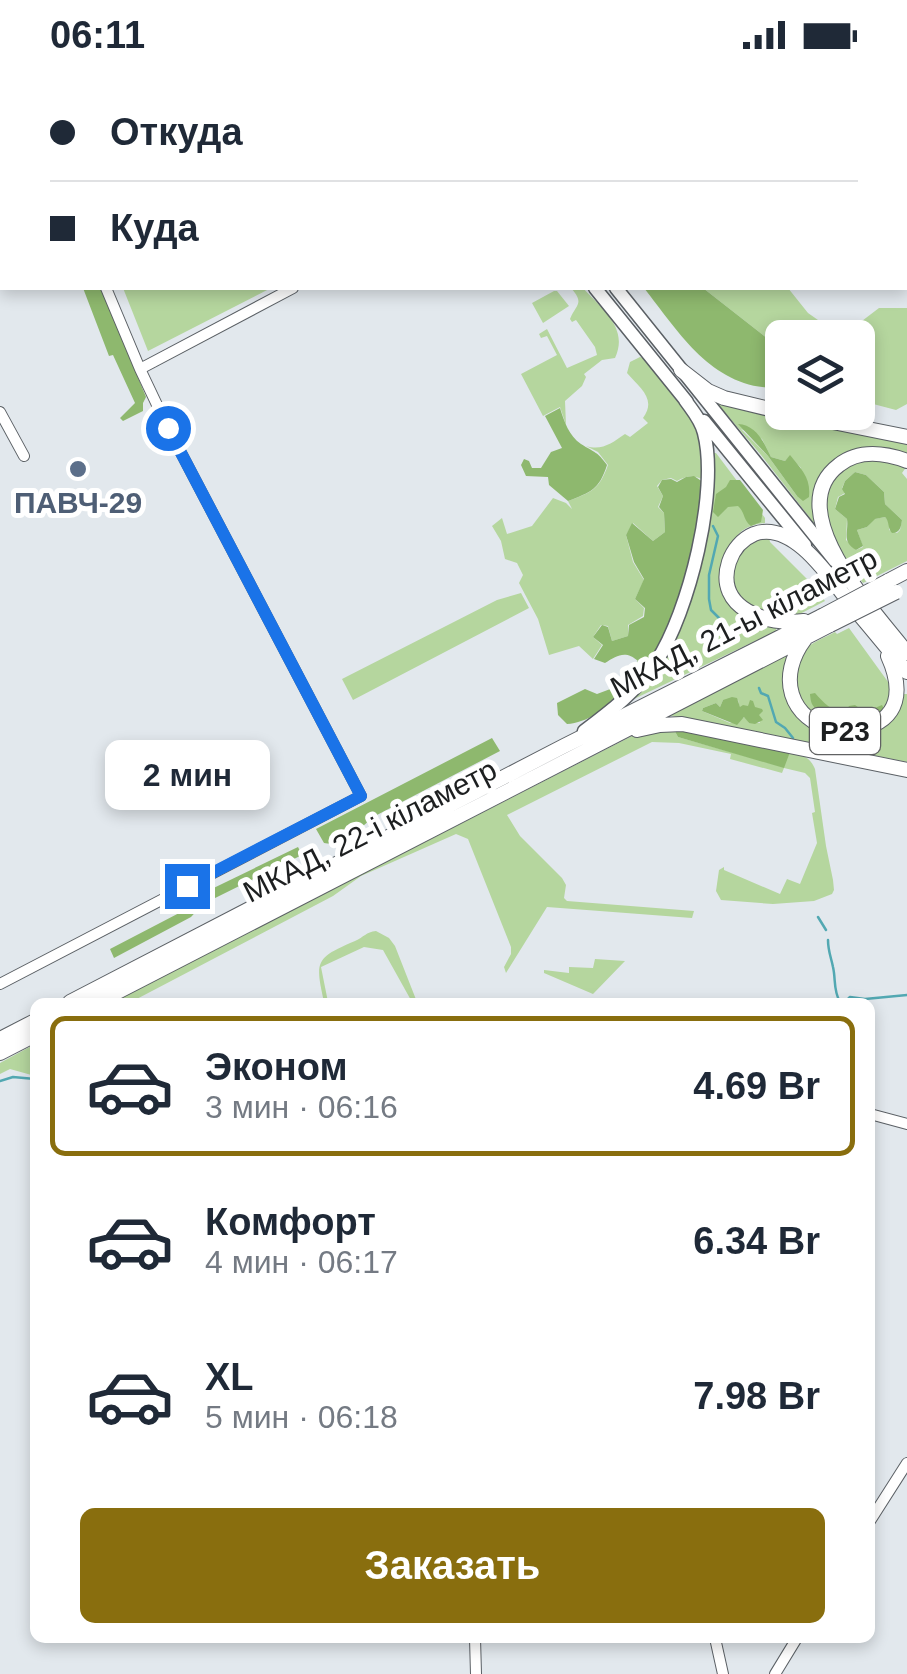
<!DOCTYPE html>
<html lang="ru">
<meta charset="utf-8">
<style>
:root{--surface:#fff;--page:#f2f2f3;--text:#1f2937;--muted:#747a83;--line:#e0e1e3;--accent:#896e0e}
body{margin:0;font-family:Arial,sans-serif;background:var(--page);color:var(--text);height:100vh;display:flex;flex-direction:column;font-size:38px;white-space:nowrap}
*{box-sizing:border-box;margin:0}
p{font-size:32px;color:var(--muted)}
.icon{flex:none;width:55px;height:55px;fill:none;stroke:currentColor;stroke-width:2;stroke-linecap:round;stroke-linejoin:round}
.map{position:relative;flex:1;overflow:hidden}
.side{position:absolute;left:30px;top:928px;width:845px;height:645px;display:flex;flex-direction:column;background:var(--surface);border-radius:15px;box-shadow:0 5px 15px #0003}
.side>*{flex:none}
.banner{position:absolute;left:0px;top:0px;width:908px;height:220px;box-shadow:0 5px 15px #0003;display:grid;align-content:center;height:220px;padding:0 50px;background:var(--surface)}
.tools{position:absolute;left:765px;top:250px;display:grid;gap:20px}
.tools a{display:grid;place-items:center;width:110px;height:110px;border-radius:15px;background:var(--surface);box-shadow:0 5px 15px #0003;font-size:50px}
.end{position:absolute;width:45px;height:45px;margin:-22px;border:12px solid #1a73e8;background:#fff;box-shadow:0 0 0 5px #fff}
.from{border-radius:50%}
.bubble{position:absolute;height:70px;border-radius:15px;background:var(--surface);box-shadow:0 5px 15px #0003;font-size:32px;font-weight:600;line-height:70px;text-align:center}
.banner b{display:flex;align-items:center;gap:35px;height:95px;font-size:38px}
.banner b+b{border-top:2px solid var(--line)}
.banner i{width:25px;height:25px;background:var(--text)}
ul{padding:18px 0 0;list-style:none}
li{display:flex;align-items:center;gap:30px;height:140px;margin:0 20px 15px;padding:0 30px;border:5px solid transparent;border-radius:15px}
li div{flex:1}
li b{display:block;font-size:38px}
li em{font-style:normal;font-weight:600}
li.on{border-color:var(--accent)}
li>.icon{width:90px;height:90px;stroke-width:1.5}
.primary-button{display:flex;gap:20px;margin-top:auto;padding:20px 50px}
.primary-button a{flex:1;height:115px;border-radius:15px;background:var(--accent);color:#fff;font-size:40px;font-weight:600;line-height:115px;text-align:center}
.status{display:flex;justify-content:space-between;align-items:center;height:70px;padding:0 50px;background:var(--surface);direction:ltr}
.status svg{height:28px;fill:currentColor}
.map>svg:first-child{display:block}
.green{fill:#b5d69e;fill-rule:evenodd}
.forest{fill:#8eb86e}
.lines{fill:none;stroke-linecap:round;stroke-linejoin:round}
.stream{stroke:#52a8b2;stroke-width:2.5}
.minor-casing{stroke:#5b6065;stroke-width:12}
.major-casing{stroke:#5b6065;stroke-width:15}
.highway-casing{stroke:#5b6065;stroke-width:16}
.minor{stroke:#fff;stroke-width:10}
.major{stroke:#fff;stroke-width:12}
.highway{stroke:#fff;stroke-width:14}
.highway-bridge-casing{stroke:#5b6065;stroke-width:16;stroke-linecap:butt}
.highway-bridge{stroke:#fff;stroke-width:14}
.route{stroke:#1a73e8;stroke-width:12}
.service-dot{fill:#5c6f8a;stroke:#fff;stroke-width:4}
.labels{text-anchor:middle;stroke-width:10;stroke-linejoin:round;paint-order:stroke}
.shield{fill:#fff;stroke:#616263;stroke-width:2.5}
.shield-label{font-size:28px;font-weight:bold;fill:#1d1f20}
.service-label{font-size:30px;font-weight:bold;fill:#4e5e75;stroke:#fff}
.street-label{font-size:30px;fill:#1d1f20;stroke:#fff}
</style>
<div class="status"><b>06:11</b><svg viewBox="0 0 49 12"><path d="M0 12V9h3v3zM5 12V6h3v6zM10 12V3h3v9zM15 12V0h3v12zM26 1h20v11H26zM47 4h2v5h-2z"/></svg></div>
<div class="map">
<svg width="907" height="1604" viewBox="0 0 907 1604">
<rect width="100%" height="100%" fill="#e2e8ed"/>
<!-- green -->
<path class="green" d="M 123,218 L 271,218 L 148,281 Z
M 571,218 L 583,218 C 602,239 629,258 615,288 L 602,290 L 584,304 L 586,307 L 582,316 L 565,331 L 566,355 L 560,337 L 543,346 L 521,304 L 557,285 L 547,266 L 541,268 L 539,264 L 547,259 L 567,298 L 597,285 L 595,277 L 576,250 L 572,252 L 570,249 C 576,234 585,234 571,218 Z
M 703,218 L 788,218 L 808,243 L 828,257 L 858,254 L 879,238 L 907,238 L 907,334 L 896,340 L 858,330 L 858,268 L 782,268 L 782,280 Z
M 554,221 L 557,221 L 569,236 L 543,253 L 532,233 Z
M 640,287 L 646,289 C 683,335 703,346 702,409 C 692,405 686,406 677,411 L 671,408 L 662,410 L 657,416 L 663,426 L 658,437 L 664,443 L 665,462 L 653,471 L 633,453 L 626,465 L 633,492 L 644,510 L 635,529 L 644,538 L 643,546 L 628,555 L 628,566 L 612,571 L 608,556 L 601,555 L 593,567 L 602,575 L 593,589 L 579,576 L 549,585 L 538,549 L 519,513 L 523,505 L 517,493 L 505,489 L 501,471 L 492,456 L 502,448 L 507,464 L 532,456 L 553,428 L 566,433 L 572,439 L 568,431 C 592,422 599,420 608,395 L 598,382 L 586,376 C 602,381 612,373 625,364 L 630,367 L 648,353 L 643,348 C 657,329 640,318 627,303 L 630,292 Z
M 717,333 L 786,350 L 907,373 L 907,386 L 835,390 C 816,410 814,431 817,457 L 761,385 ZM 741,359 L 762,369 L 771,387 L 785,391 L 790,386 L 801,398 L 797,426 L 768,386 Z
M 711,383 L 716,383 L 765,448 L 765,453 C 727,457 729,485 724,516 L 776,557 L 776,561 L 634,629 Z
M 871,387 L 900,392 L 907,396 L 902,403 L 907,409 L 907,491 L 863,513 C 855,502 846,492 839,480 C 817,441 818,394 871,387 ZM 855,402 L 866,405 L 884,422 L 885,434 L 902,450 L 900,460 L 897,463 L 889,460 L 889,452 L 885,447 L 874,449 L 867,457 L 857,460 L 863,477 L 856,480 L 846,470 L 847,449 L 835,439 L 838,427 L 845,423 L 842,418 L 845,411 Z
M 769,467 L 770,472 L 816,518 L 825,531 L 794,547 L 766,545 L 737,526 L 732,511 L 736,488 L 749,472 Z
M 521,523 L 529,538 L 353,630 L 342,609 L 497,530 Z
M 849,558 L 891,616 L 893,628 C 886,636 880,646 870,650 C 829,668 775,628 802,584 C 808,573 824,568 835,562 L 837,564 Z
M 785,586 L 787,587 L 791,631 L 851,665 L 902,629 L 904,624 L 907,624 L 907,692 L 667,645 ZM 723,630 L 738,630 L 740,639 L 748,636 L 754,638 L 760,653 L 749,653 L 745,647 L 730,653 L 702,641 L 703,638 L 716,633 L 720,637 Z
M 672,656 L 678,667 L 783,697 L 789,682 C 802,684 810,687 815,699 L 826,776 L 833,810 L 834,820 L 832,824 L 814,831 L 773,834 L 721,830 L 716,821 L 719,800 L 724,797 L 724,800 L 780,824 L 787,809 L 800,814 L 817,773 L 812,743 L 815,742 L 810,708 L 805,703 L 784,698 L 782,703 L 730,689 L 731,684 L 679,673 L 652,672 L 507,745 L 520,766 L 562,808 L 566,815 L 564,828 L 567,831 L 694,841 L 692,848 L 547,837 L 506,903 L 504,897 L 511,884 L 511,877 L 468,769 L 456,764 L 361,806 L 333,826 L 131,932 L 112,932 L 634,665 Z
M 376,861 L 389,868 L 395,876 L 417,932 L 412,932 L 383,880 L 364,877 L 321,897 L 328,932 L 324,932 C 315,891 315,888 355,871 C 364,867 366,862 376,861 Z
M 595,889 L 625,891 L 593,924 L 544,903 L 544,900 L 569,903 L 569,897 L 593,898 Z
M 35,974 L 35,1006 L 10,999 L 0,1004 L 0,993 Z"/>
<!-- forest -->
<path class="forest" d="M 83,218 L 101,218 L 146,327 L 143,333 L 143,341 L 123,351 L 120,348 L 135,333 L 113,285 L 109,286 Z
M 644,218 L 703,218 L 782,280 L 782,318 C 714,321 681,265 644,218 Z
M 560,338 C 564,351 569,366 581,374 C 595,383 597,381 607,395 C 599,420 591,422 568,431 L 549,415 L 548,407 L 526,406 L 521,395 L 524,389 L 529,391 L 532,398 L 541,398 L 551,382 L 562,378 L 545,346 Z
M 738,354 C 756,355 764,372 771,387 L 785,391 L 790,385 C 802,400 811,408 809,427 L 803,431 L 797,426 L 768,386 Z
M 855,402 L 866,405 L 884,422 L 885,434 L 902,450 C 901,457 900,463 892,463 C 887,458 890,452 885,447 L 875,449 L 867,457 L 857,460 L 863,476 L 856,480 C 841,471 849,462 847,449 L 835,439 L 839,427 L 845,424 L 842,419 L 845,411 Z
M 694,406 L 703,412 L 702,423 C 692,483 683,553 643,601 C 636,609 628,617 621,624 C 607,638 587,653 567,654 L 558,645 L 557,633 L 585,619 L 597,624 L 613,618 L 638,591 C 626,580 617,585 605,593 L 594,589 L 603,575 L 593,567 L 602,555 L 608,557 L 612,571 L 628,566 L 629,555 L 644,547 L 645,538 L 635,529 L 644,509 L 634,492 L 626,465 L 632,453 L 653,471 L 665,462 L 664,443 L 659,437 L 663,426 L 658,417 L 662,410 L 671,409 L 677,412 L 686,407 Z
M 730,410 L 740,410 L 763,440 L 761,452 L 751,456 C 743,450 745,442 738,436 L 728,437 L 718,447 L 713,442 L 716,424 L 726,417 Z
M 815,623 C 824,633 831,641 845,642 L 849,636 L 855,635 L 865,642 L 882,635 L 884,639 C 862,659 846,657 823,643 C 813,637 811,636 810,624 Z
M 732,627 L 737,628 L 740,637 L 743,635 L 748,636 L 750,630 L 753,631 L 755,637 L 762,639 L 763,641 L 759,645 L 763,650 L 755,654 L 749,653 L 744,647 L 737,655 L 702,641 L 703,638 L 716,633 L 720,637 L 723,630 Z
M 672,656 L 790,682 L 784,698 L 678,667 Z
M 492,668 L 500,681 L 375,746 C 357,759 348,777 324,773 L 316,759 Z
M 298,777 L 302,785 L 203,834 L 191,847 L 114,888 L 110,879 L 183,841 L 195,827 Z"/>
<g class="lines">
<!-- stream -->
<path class="stream" d="M 713,456 L 718,466 L 709,505 L 709,529 L 711,540 L 722,551 L 726,569
M 759,618 L 761,623 L 768,626 L 776,652 L 785,658 L 793,668
M 818,847 L 826,860
M 828,870 C 828,881 831,887 833,897 C 836,910 833,920 840,932 L 845,932 L 850,927 L 865,929 L 907,925
M 0,1011 L 13,1007 L 35,1009"/>
<!-- minor casing -->
<g class="minor-casing">
<path id="minor" d="M 20,0 L 22,2
M 892,0 L 894,2
M 905,16 L 907,19
M 140,299 L 293,218
M 0,342 L 24,386
M 0,914 L 361,726 L 168,358 L 140,299 L 106,218
M 870,1044 L 907,1054
M 870,1451 L 907,1393
M 475,1568 L 476,1604
M 715,1568 L 723,1604
M 775,1604 L 797,1568"/>
</g>
<!-- major casing -->
<g class="major-casing">
<path id="major" d="M 444,0 L 445,2
M 460,0 L 462,2
M 83,2 L 86,0
M 98,2 L 102,0
M 0,64 L 2,62
M 0,75 L 2,73
M 595,218 L 687,332
M 616,218 L 835,491
M 704,351 L 805,475
M 584,661 C 611,641 638,620 656,592 C 689,542 719,421 704,363 C 701,350 692,340 685,330"/>
</g>
<!-- highway casing -->
<g class="highway-casing">
<path id="highway" d="M 681,300 L 708,321 L 724,328 L 782,342
M 783,342 L 907,367
M 907,391 C 886,383 859,379 839,395 C 778,441 877,544 907,583
M 888,511 L 907,501
M 804,551 C 768,556 714,539 729,492 C 733,480 742,469 754,464 C 794,449 832,511 853,537 C 871,558 889,580 907,602
M 805,569 C 777,606 788,649 836,661 C 844,662 852,661 860,659 C 901,650 903,619 888,586
M 637,660 L 660,655 L 682,654 L 907,700
M 70,932 L 564,676 L 822,546
M 98,932 L 830,555
M 0,969 L 35,951
M 0,983 L 35,965"/>
</g>
<!-- minor -->
<use href="#minor" class="minor"/>
<!-- major -->
<use href="#major" class="major"/>
<!-- highway -->
<use href="#highway" class="highway"/>
<!-- highway-bridge casing -->
<g class="highway-bridge-casing">
<path id="highway-bridge" d="M 822,546 L 888,511
M 830,555 L 896,522"/>
</g>
<!-- highway-bridge -->
<use href="#highway-bridge" class="highway-bridge"/>
</g>
<g class="lines">
<!-- route -->
<path class="route" d="M 168,358 L 361,726 L 187,816"/>
</g>
<!-- markers -->
<circle class="service-dot" cx="78" cy="399" r="10"/>
<g class="labels">
<!-- shield labels -->
<rect class="shield" x="810" y="638" width="70" height="46" rx="8"/>
<g class="shield-label">
<text x="845" y="671">Р23</text>
</g>
<!-- service labels -->
<g class="service-label">
<text x="78" y="443">ПАВЧ-29</text>
</g>
<!-- street labels -->
<g class="street-label">
<text transform="translate(744 553) rotate(-27)" y="10">МКАД, 21-ы кіламетр</text>
<text transform="translate(370 761) rotate(-27)" y="10">МКАД, 22-і кіламетр</text>
</g>
</g>
</svg>
<div class="tools">
<a><svg class="icon" aria-label="layers" viewBox="0 0 24 24"><path d="M12 4l9 5-9 5-9-5zM3 14l9 5 9-5"/></svg></a>
</div>
<i class="end from" style="left:168px;top:358px"></i>
<i class="end" style="left:187px;top:816px"></i>
<div class="bubble" style="left:105px;top:670px;width:165px">2 мин</div>
<div class="banner">
<b><i class="from"></i>Откуда</b>
<b><i></i>Куда</b>
</div>
<section class="side">
<ul>
<li class="on"><svg class="icon" aria-label="car" viewBox="0 0 24 24"><path d="M5 17H2v-5l4-1 3-4h7l3 4 3 1v5h-3M9 17h6M6 11h13"/><circle cx="7" cy="17" r="2"/><circle cx="17" cy="17" r="2"/></svg><div><b>Эконом</b><p>3 мин · 06:16</p></div><em>4.69 Br</em></li>
<li><svg class="icon" aria-label="car" viewBox="0 0 24 24"><path d="M5 17H2v-5l4-1 3-4h7l3 4 3 1v5h-3M9 17h6M6 11h13"/><circle cx="7" cy="17" r="2"/><circle cx="17" cy="17" r="2"/></svg><div><b>Комфорт</b><p>4 мин · 06:17</p></div><em>6.34 Br</em></li>
<li><svg class="icon" aria-label="car" viewBox="0 0 24 24"><path d="M5 17H2v-5l4-1 3-4h7l3 4 3 1v5h-3M9 17h6M6 11h13"/><circle cx="7" cy="17" r="2"/><circle cx="17" cy="17" r="2"/></svg><div><b>XL</b><p>5 мин · 06:18</p></div><em>7.98 Br</em></li>
</ul>
<div class="primary-button"><a>Заказать</a></div>
</section>
</div>
